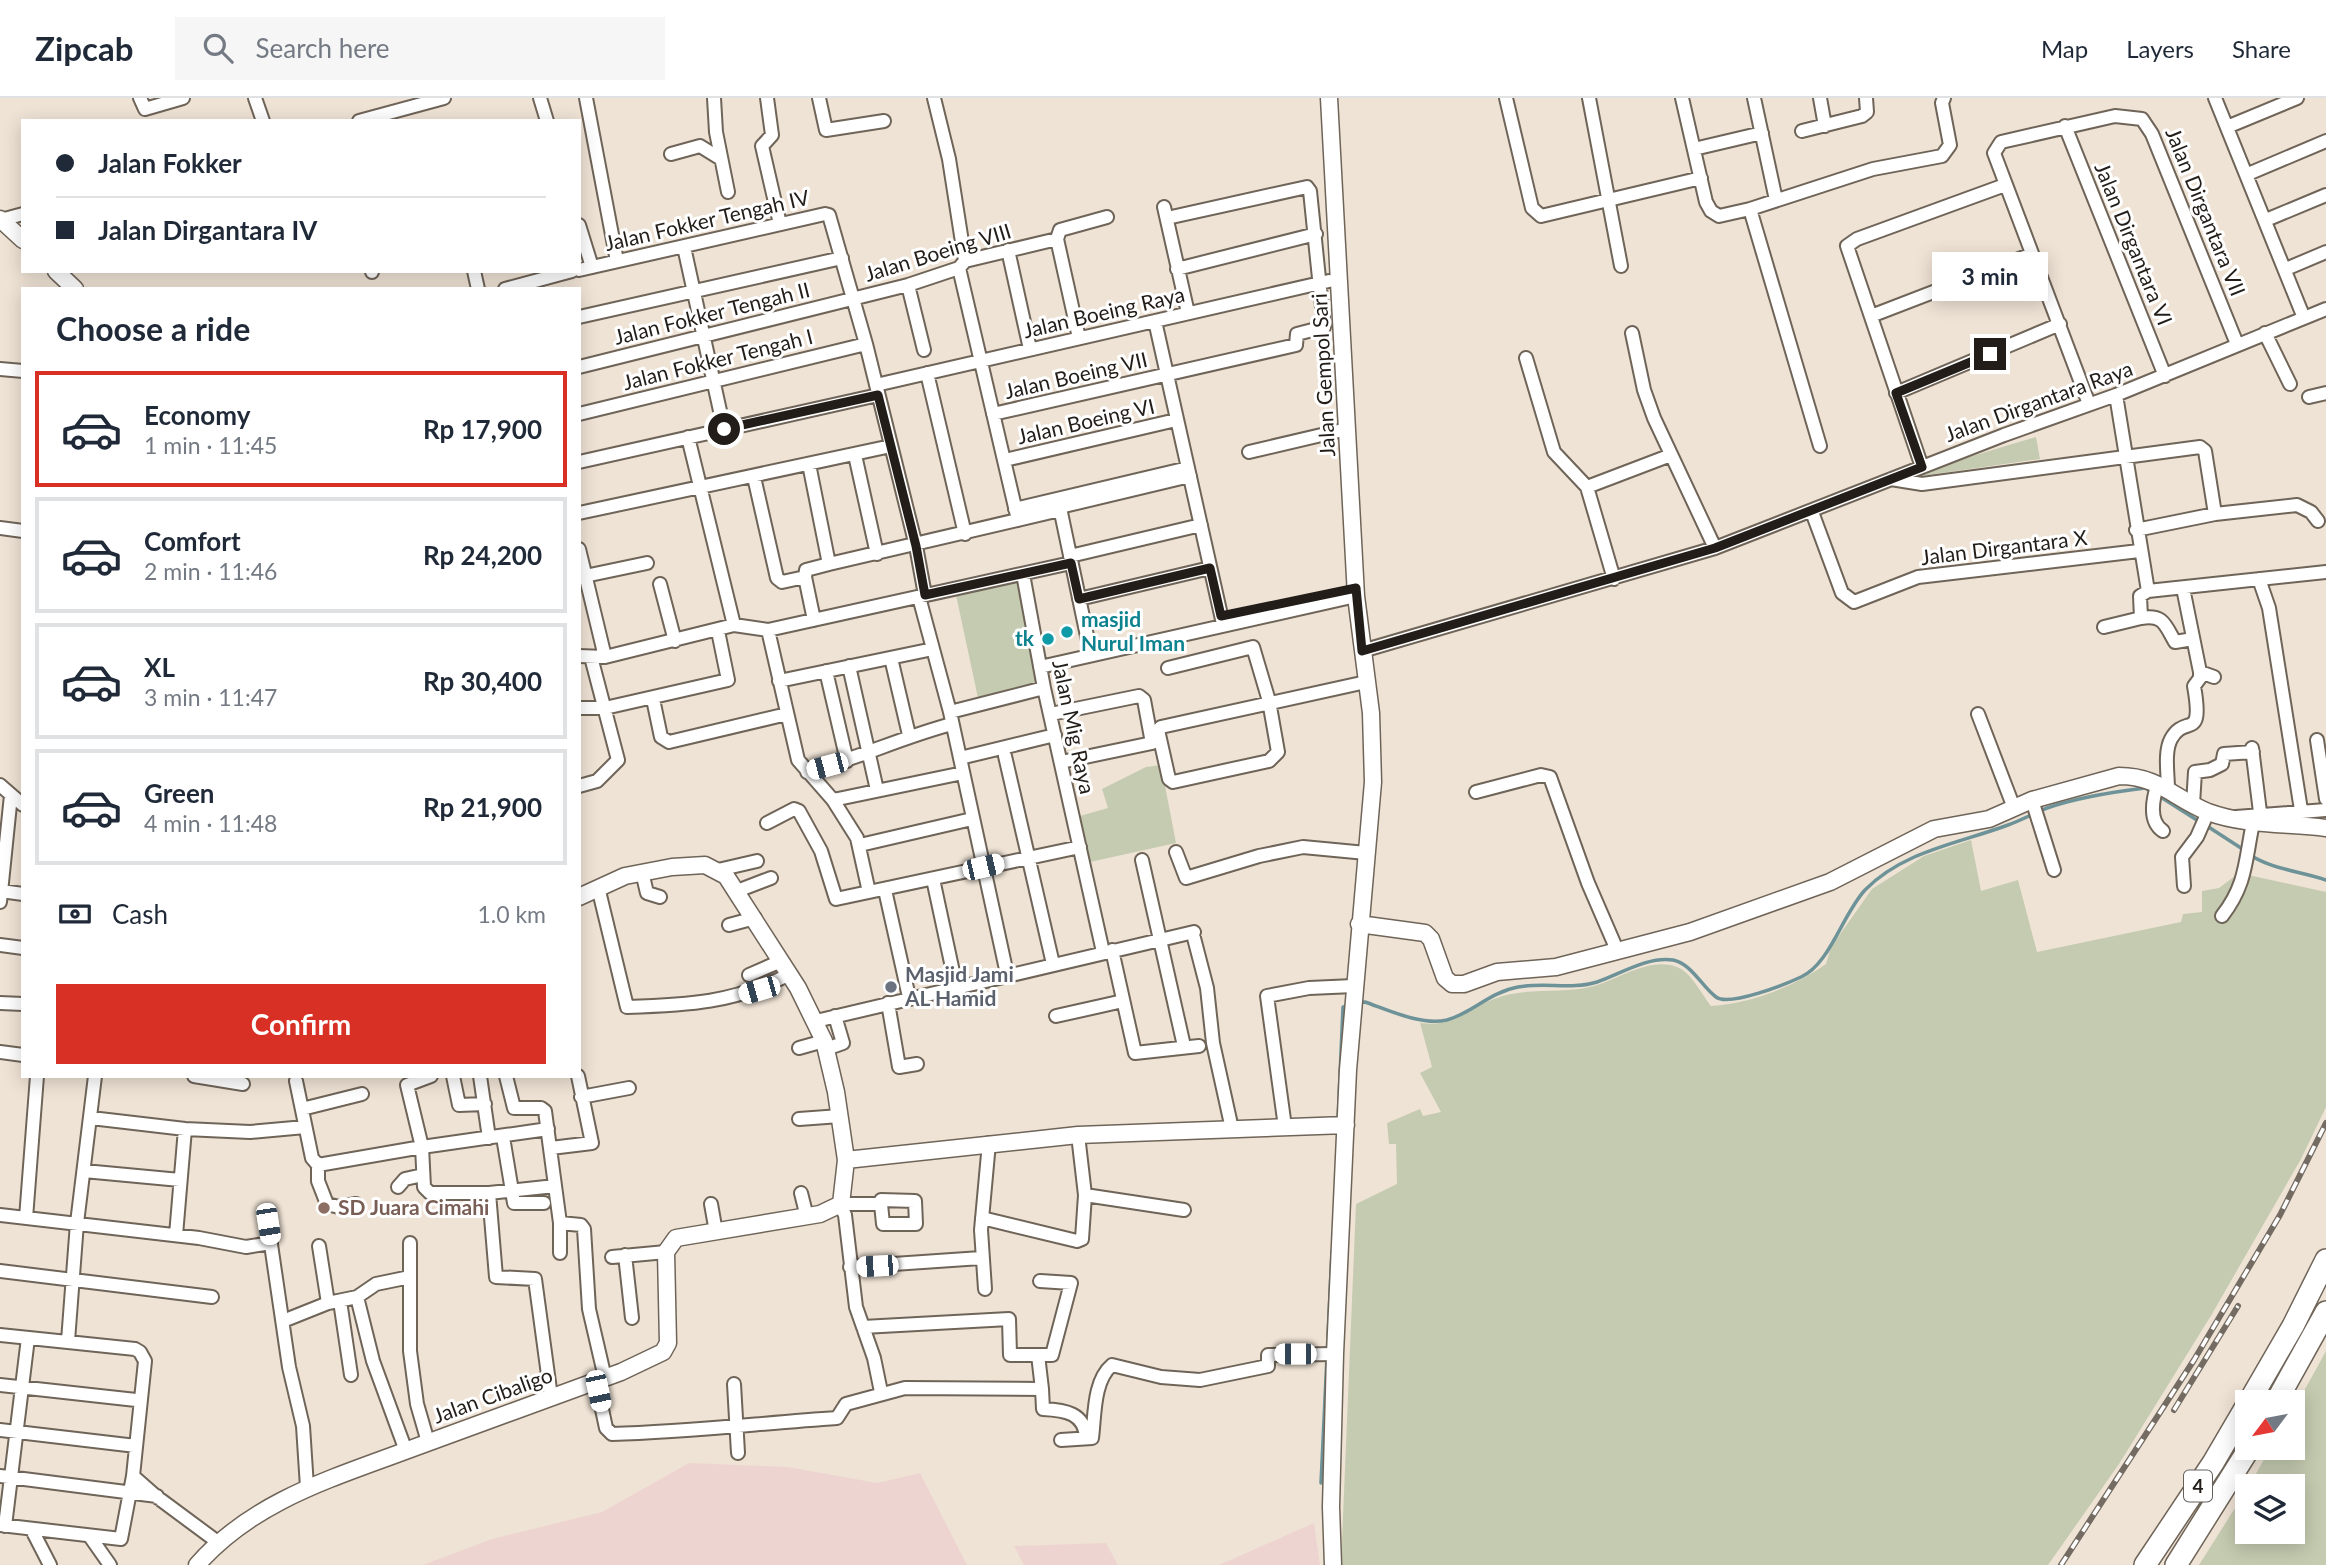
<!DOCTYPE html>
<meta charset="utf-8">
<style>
:root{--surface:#fff;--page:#f6f6f7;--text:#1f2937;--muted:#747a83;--line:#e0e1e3;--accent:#d93025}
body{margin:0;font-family:Lato,sans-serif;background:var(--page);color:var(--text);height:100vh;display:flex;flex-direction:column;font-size:26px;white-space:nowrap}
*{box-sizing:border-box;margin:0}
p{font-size:23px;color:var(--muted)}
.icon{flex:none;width:38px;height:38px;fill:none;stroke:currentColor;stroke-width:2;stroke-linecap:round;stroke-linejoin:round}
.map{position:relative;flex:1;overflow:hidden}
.panel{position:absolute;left:21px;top:189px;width:560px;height:791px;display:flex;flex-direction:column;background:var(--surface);border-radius:0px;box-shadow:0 4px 18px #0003}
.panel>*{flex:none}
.hud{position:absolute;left:21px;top:21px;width:560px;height:154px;border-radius:0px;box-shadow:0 4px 18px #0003;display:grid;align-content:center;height:154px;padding:0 35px;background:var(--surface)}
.needle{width:46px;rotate:238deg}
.tools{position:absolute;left:2235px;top:1292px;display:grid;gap:14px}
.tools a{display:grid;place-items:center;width:70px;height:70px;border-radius:0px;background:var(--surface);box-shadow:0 4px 18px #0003;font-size:35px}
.end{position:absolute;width:32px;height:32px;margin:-16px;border:9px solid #221d18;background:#fff;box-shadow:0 0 0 4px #fff}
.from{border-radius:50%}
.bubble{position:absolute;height:49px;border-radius:0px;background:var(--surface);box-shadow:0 4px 18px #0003;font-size:23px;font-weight:700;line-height:49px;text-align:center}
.car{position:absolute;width:21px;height:42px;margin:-21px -10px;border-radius:9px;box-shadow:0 0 5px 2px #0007;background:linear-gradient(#fff 24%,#345 0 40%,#fff 0 76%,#345 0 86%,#fff 0)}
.hud b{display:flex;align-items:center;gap:24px;height:66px;font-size:26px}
.hud b+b{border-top:2px solid var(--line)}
.hud i{width:18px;height:18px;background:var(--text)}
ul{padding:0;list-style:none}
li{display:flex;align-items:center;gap:21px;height:116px;margin:0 14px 10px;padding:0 21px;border:4px solid var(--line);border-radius:0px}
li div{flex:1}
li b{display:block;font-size:26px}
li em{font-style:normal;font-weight:700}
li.on{border-color:var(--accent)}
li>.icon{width:63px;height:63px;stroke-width:1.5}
h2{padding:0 35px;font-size:32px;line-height:84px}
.pay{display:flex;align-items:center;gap:18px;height:77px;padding:0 35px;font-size:26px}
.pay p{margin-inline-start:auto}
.primary-button{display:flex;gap:14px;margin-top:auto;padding:14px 35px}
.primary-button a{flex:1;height:80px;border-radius:0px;background:var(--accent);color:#fff;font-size:28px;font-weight:700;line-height:80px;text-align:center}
header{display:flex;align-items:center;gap:42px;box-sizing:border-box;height:98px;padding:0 35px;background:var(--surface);border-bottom:2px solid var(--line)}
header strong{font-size:33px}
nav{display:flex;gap:38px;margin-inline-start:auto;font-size:24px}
.search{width:490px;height:63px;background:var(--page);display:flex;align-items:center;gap:18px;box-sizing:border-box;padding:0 24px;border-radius:0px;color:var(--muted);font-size:26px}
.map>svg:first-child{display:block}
.industrial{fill:#eed4d0}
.green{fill:#c5cbb0}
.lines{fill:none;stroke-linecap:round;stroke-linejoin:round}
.stream{stroke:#6d9399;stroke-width:3.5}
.street-casing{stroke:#6f6458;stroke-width:16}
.secondary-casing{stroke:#6f6458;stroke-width:19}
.highway-casing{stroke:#6f6458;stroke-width:24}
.street{stroke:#fff;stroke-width:12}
.secondary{stroke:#fff;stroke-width:16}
.highway{stroke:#fff;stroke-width:21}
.rail-casing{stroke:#746c63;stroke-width:6}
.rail{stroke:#fff;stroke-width:3.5;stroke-dasharray:10;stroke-linecap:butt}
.route{stroke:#221d18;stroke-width:9}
.culture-dot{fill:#0f9aa8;stroke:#fff;stroke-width:2.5}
.worship-dot{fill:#6b7280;stroke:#fff;stroke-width:2.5}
.education-dot{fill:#8d6e63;stroke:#fff;stroke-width:2.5}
.labels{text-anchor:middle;stroke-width:6;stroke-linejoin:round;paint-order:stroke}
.shield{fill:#fff;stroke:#64615d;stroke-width:2}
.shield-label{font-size:19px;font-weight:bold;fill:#221d18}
.street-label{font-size:21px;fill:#221d18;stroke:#fff}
.culture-label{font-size:21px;font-weight:bold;fill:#0d838f;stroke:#fff;text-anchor:start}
.worship-label{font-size:21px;font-weight:bold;fill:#5b616d;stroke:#fff;text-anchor:start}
.education-label{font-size:21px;font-weight:bold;fill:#785e54;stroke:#fff;text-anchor:start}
</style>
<header>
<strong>Zipcab</strong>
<div class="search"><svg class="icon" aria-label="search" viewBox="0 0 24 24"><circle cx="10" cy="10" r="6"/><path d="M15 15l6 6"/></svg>Search here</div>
<nav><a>Map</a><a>Layers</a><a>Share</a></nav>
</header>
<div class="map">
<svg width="2326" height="1467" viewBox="0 0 2326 1467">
<rect width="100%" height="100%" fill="#efe3d5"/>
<!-- industrial -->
<path class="industrial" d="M 689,1365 L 788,1369 L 877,1385 L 920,1375 L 967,1467 L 423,1467 L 492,1441 L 602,1414 Z
M 1314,1425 L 1320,1467 L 1219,1467 Z
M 1106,1445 L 1118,1467 L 1024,1467 L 1014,1448 Z"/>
<!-- green -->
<path class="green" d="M 2036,339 L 2040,361 L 1914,379 L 1913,376 Z
M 1018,482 L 1039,586 L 978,600 L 956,497 Z
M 1161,667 L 1176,745 L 1090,764 L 1080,718 L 1108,710 L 1102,691 L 1146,669 Z
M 1971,742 L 1981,793 L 2018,782 L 2037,854 L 2181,824 L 2183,816 L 2202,814 L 2202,793 L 2219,790 L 2239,775 L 2326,794 L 2326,1009 L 2301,1061 L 2212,1216 L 2119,1366 L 2048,1467 L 1341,1467 L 1356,1106 L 1397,1086 L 1396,1046 L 1389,1046 L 1387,1025 L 1420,1011 L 1423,1018 L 1441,1014 L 1420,975 L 1432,969 L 1420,925 C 1457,929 1462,913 1494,901 C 1526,888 1561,897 1594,888 C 1620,881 1653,856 1681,871 C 1692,877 1703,898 1711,908 C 1752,905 1793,889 1826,866 L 1831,849 L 1872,791 L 1924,758 Z
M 2326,1253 L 2326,1467 L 2199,1467 L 2247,1391 L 2247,1433 L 2292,1433 L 2292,1388 L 2249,1388 L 2271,1349 L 2292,1349 L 2293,1313 Z"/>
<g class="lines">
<!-- stream -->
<path class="stream" d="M 2159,698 L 2200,724
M 2207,728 L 2244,752
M 2250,757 C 2274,772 2300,773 2326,782
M 1358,905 L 1365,904 C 1388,912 1422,928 1447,922 C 1472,915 1490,894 1518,889 C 1544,884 1572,892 1597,884 C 1620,876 1648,858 1673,862 C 1692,866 1702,889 1716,899 C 1729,909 1786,886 1801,879 C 1830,866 1842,817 1865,792 C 1903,753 1960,745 2008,727 C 2022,722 2034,715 2047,710 C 2079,699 2112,694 2145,690 L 2152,694
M 1338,1023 L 1343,909 L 1350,906
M 1321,1385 L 1332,1153"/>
<!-- street casing -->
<g class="street-casing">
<path id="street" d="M 140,0 L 145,11 L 183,0
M 255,0 L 263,23
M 540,0 L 547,23
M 586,0 L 617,163
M 714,0 L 716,34 L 728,94
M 767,0 L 772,37 L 762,48 L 780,126
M 819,0 L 826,32 L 884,23
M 934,0 L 949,61 L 965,163
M 1506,0 L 1532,110 L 1541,118 L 1701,80
M 1589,0 L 1621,168
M 1682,0 L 1706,104 L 1711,113 L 1719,118 L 1750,111 L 1873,71 L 1942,58 L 1950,47 L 1942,5 L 1944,0
M 1754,0 L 1776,102
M 1820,0 L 1825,28
M 2215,0 L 2304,220
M 359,23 L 444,0
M 2065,28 L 2165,278
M 2227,29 L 2297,0
M 1802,33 L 1862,18 L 1867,14 L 1866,0
M 1694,51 L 1762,35
M 671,56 L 700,48 L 721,61
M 2248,76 L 2326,43
M 1164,109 L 1188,215
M 1750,111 L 1820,348
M 1,122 L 23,116
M 2266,122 L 2326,97
M 579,127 L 592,169
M 1057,141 L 1060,132 L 1107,119
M 684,149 L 724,331
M 1008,152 L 1030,251
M 959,170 L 1018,422
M 1177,171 L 1316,136
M 2286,171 L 2326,154
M 579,172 L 825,116 L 829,117 L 866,246 L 916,448 L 925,497
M 372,173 L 372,174
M 474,173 L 478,191
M 908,187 L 924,252
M 505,191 L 572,173
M 1871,218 L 2032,156
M 579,219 L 842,160
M 1155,223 L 1223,526
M 1632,235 L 1644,292 L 1654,320 L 1715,450
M 2265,235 L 2290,286
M 1526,260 L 1554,354 L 1587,389 L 1614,481
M 579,269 L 908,187 L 959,170 L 965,163 L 1057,141 L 1079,240
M 0,271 L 23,273
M 927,275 L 965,436
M 876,287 L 1329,183
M 1896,295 L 2060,226
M 2116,297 L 2148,493 L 2326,474
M 2309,299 L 2326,295
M 2089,306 L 1994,55 L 2001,44 L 2115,18 L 2142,21 L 2152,36 L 2237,246
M 579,316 L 866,246
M 993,316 L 1296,247 L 1297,236 L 1324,229 L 1310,93 L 1307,89 L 1167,120
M 688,339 L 734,527
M 1249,354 L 1347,331
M 855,357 L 877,456
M 1005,362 L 1176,322
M 579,364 L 878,297
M 809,366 L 829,466
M 1922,369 L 1847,148 L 1857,141 L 2005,87
M 754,379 L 777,480 L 782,484 L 805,479 L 806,472 L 829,466 L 1060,412
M 1891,381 L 1922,386 L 2200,349 L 2205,353 L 2215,416
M 1587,389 L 1671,357
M 1059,405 L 1091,557
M 1060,409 L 1190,378
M 1015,411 L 1188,370
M 1812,414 L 1842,495 L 1854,504 L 1918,479 L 2139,453
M 579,415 L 891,348
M 0,430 L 23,433
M 2136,432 L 2215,416 L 2297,407 L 2311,414 L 2318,423
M 579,451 L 605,559
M 1070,458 L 1201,427
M 1023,476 L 1044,590 L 1103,854
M 585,478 L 647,465
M 805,479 L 814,522
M 2259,481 L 2269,510 L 2301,712
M 660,486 L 675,543
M 919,499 L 950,614 L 1007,876
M 1079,501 L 1210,470
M 2141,520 C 2164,516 2165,527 2175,544 L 2193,541
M 2104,529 L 2141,520 L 2140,498 L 2148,493
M 768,532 L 798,662 L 833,702 L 857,740 L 869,794
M 1362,553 L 1715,450 L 2004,337 L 2116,297 L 2326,211
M 579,558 L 605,559 L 734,527 L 768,532 L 1071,465
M 891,560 L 909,637
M 849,568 L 877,692
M 1040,569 L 1356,498
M 1168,570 L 1253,549 L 1269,603 L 1278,654 L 1269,663 L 1173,684 L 1169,681 L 1158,632 L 1161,629 L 1366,584
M 826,573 L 847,663
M 2200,574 L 2214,579
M 779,583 L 933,551
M 653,601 L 661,639 L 669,644 L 787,616
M 579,610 L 605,610 L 728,582 L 718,533
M 950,614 L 1044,590
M 1051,616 L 1139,598 L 1144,602 L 1152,645 L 1061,664
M 1978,616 L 2014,710
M 2317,642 L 2326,701
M 2252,650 L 2260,714
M 1005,658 L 1053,866
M 960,660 L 1055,637
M 807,674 C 857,661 902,639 952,626
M 2158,685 C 2153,700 2148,723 2163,733
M 0,687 L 23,707
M 579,688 L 597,683 L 618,662 L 591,559
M 2168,691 C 2168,676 2164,654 2171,641 C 2185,615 2204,645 2194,588 L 2200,580 L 2200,574 L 2183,490
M 1476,694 L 1541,677 L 1550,679 L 1588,785 L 1617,852
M 833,702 L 963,675
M 2032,702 L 2054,772
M 2193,706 L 2195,674 L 2210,672 L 2222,666 L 2224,656 L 2253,654
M 2236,719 L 2326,712
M 767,725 L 794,711 L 799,713 L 821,753 L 836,801 L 1080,749
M 860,747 L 972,721
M 1176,754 L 1186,780 L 1259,758 L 1303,749 L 1366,755
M 1142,762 L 1184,948
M 718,772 L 757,763
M 642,774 L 647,795 L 660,799
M 933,781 L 956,888
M 2184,788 L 2182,759 L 2197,739 L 2208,714
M 598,789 L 627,909 C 688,907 734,905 790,876
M 885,792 L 909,899
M 1,793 L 23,796
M 737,793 L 771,780
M 0,804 L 11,697
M 2222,818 C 2247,786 2245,762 2253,725
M 729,827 L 755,820
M 1194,840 L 1207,890 L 1213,945 L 1232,1031
M 0,847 L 23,850
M 1112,852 L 1135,955 L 1199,948
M 749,877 L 781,863
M 0,905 L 23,906
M 888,905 L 899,969 L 917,966
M 1056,918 L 1123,903
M 816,923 L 1194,834
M 799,950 L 824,943
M 826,951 L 843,945 L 835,918
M 0,954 L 23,957
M 194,978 L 243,986
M 431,978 L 407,987 L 422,1049 L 548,1031
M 453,978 L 459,1007 L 485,1006
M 480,978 L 489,1040
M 506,978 L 514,1010 L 541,1010 L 545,1013 L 560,1125 L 560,1155
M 296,983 L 312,1060 L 318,1067 L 422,1049 L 424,1089 L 430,1095 L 489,1095 L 555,1088
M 581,999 L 629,990
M 302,1011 L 362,996
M 91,1020 L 185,1031 L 250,1034 L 305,1029
M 799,1021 L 840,1018
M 1285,1029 L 1267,898 L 1309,890 L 1354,888
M 503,1039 L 514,1105 L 544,1105
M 551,1050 L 592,1045 L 578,978
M 318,1067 L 318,1083 L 327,1106 L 339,1109 L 356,1106
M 84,1073 L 180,1082
M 398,1089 L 405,1081 L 423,1077
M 489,1095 L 496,1179 L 535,1181 L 551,1299
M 801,1095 L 807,1119
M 1085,1097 L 1184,1112
M 711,1106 L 716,1134
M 841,1106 L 881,1106 L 883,1126 L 916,1126 L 915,1103 L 881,1102 L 881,1106
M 840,1107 L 845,1117 L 856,1209 L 874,1260 L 881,1294
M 0,1117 L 199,1140 L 246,1149 L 271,1145
M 26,1120 L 37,978
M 982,1120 L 1077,1143 L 1082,1141 L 1085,1097 L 1078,1037
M 560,1125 L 581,1127 L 584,1131 L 589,1211 L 605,1280
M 268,1126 L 289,1269 L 303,1328 L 307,1389
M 176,1137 L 185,1031
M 410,1145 L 410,1253 L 417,1306 L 428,1344
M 319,1148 L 328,1205
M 625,1157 L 632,1220
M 612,1159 L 666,1154
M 850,1169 L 981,1160
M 0,1173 L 212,1199
M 985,1191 L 981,1132 L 989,1045
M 357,1199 L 373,1263 L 406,1353
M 340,1203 L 351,1277
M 283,1223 L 328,1205 L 357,1199 L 376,1186 L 410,1179
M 0,1237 L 135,1251 L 140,1254 L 145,1263 L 133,1378 L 121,1441 L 0,1427
M 68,1243 L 77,1125 L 95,978
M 1038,1257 L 1052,1257 L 1071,1185 L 1040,1183
M 596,1283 L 606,1330 L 612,1336 C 687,1334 762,1325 837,1320 L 846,1306 L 905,1290 L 1042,1291 L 1038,1257 L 1010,1257 L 1009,1221 L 863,1229
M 734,1286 L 738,1355
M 0,1287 L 136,1302
M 1042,1291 L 1043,1311 C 1065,1312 1085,1315 1086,1340
M 0,1332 L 136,1348
M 1061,1342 L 1092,1340 C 1095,1318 1093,1283 1112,1267 L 1161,1279 L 1200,1282 L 1268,1268 L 1268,1257 L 1335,1256
M 0,1378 L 157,1398
M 133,1378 L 158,1400
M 161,1402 L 219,1445
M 5,1428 L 28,1240
M 32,1432 L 50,1467
M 91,1440 L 110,1467"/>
</g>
<!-- secondary casing -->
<g class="secondary-casing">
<path id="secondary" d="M 1329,0 L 1356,498 L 1371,615 L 1373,684 L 1348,972 L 1335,1256 L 1331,1409 L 1333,1467
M 0,121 L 23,142
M 56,173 L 75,191
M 1359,826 L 1425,835 L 1431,841 L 1445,880 L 1452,886 L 1464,886 L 1497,874 L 1556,869 L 1690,834 L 1830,784 L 1934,731 L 1989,721 L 2032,702 L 2119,678 C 2159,678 2173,700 2208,714 C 2246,728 2287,725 2326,730
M 846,1062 L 1078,1037 L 1346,1027
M 197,1467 C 252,1404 330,1381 405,1353 C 477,1326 549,1301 621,1274 L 663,1254 L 668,1245 L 666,1154 L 676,1140 L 820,1116 L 841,1106 L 846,1062 L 836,994 L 824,943 L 798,890 L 726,778 L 705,767 L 672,769 L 625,778 L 579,799"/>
</g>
<!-- highway casing -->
<g class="highway-casing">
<path id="highway" d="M 2249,1304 L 2293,1228 L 2326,1162
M 2276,1304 L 2326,1214
M 2145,1467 L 2213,1365 L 2247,1307
M 2176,1467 L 2250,1349"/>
</g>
<!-- street -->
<use href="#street" class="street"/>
<!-- secondary -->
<use href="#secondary" class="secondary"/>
<!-- highway -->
<use href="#highway" class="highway"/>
<!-- rail casing -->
<g class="rail-casing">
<path id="rail" d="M 2174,1312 L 2238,1208
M 2061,1467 L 2194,1262 L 2280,1117 L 2326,1025"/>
</g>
<!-- rail -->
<use href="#rail" class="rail"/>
</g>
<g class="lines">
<!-- route -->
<path class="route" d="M 724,331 L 878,297 L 916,448 L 925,497 L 1071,465 L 1079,501 L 1210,470 L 1221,518 L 1356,490 L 1362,553 L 1715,450 L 1922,369 L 1896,295 L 1990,256"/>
</g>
<!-- markers -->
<g class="culture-dot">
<circle cx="1067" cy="534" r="7"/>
<circle cx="1048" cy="541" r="7"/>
</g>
<circle class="worship-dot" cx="891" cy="889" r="7"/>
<circle class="education-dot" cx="324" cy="1110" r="7"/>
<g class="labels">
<!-- shield labels -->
<rect class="shield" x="2184" y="1372.5" width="28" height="31" rx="5"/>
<g class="shield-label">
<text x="2198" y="1395">4</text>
</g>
<!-- street labels -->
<g class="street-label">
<text transform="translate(2205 114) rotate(68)" y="7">Jalan Dirgantara VII</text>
<text transform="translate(707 123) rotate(-13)" y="7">Jalan Fokker Tengah IV</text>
<text transform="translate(2133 146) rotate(68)" y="7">Jalan Dirgantara VI</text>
<text transform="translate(938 155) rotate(-17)" y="7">Jalan Boeing VIII</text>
<text transform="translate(1104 215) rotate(-13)" y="7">Jalan Boeing Raya</text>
<text transform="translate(712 216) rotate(-14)" y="7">Jalan Fokker Tengah II</text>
<text transform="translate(718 262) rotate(-14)" y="7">Jalan Fokker Tengah I</text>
<text transform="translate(1324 277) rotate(-93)" y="7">Jalan Gempol Sari</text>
<text transform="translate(1076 278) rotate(-13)" y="7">Jalan Boeing VII</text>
<text transform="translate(2039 304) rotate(-20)" y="7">Jalan Dirgantara Raya</text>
<text transform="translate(1086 324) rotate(-13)" y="7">Jalan Boeing VI</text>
<text transform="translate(2004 450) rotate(-7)" y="7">Jalan Dirgantara X</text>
<text transform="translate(1073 629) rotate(78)" y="7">Jalan Mig Raya</text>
<text transform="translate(493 1298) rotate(-20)" y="7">Jalan Cibaligo</text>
</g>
<!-- culture labels -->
<g class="culture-label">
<text x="1081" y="529">masjid<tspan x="1081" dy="24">Nurul Iman</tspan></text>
<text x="1034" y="548" text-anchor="end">tk</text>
</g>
<!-- worship labels -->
<g class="worship-label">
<text x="905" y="884">Masjid Jami<tspan x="905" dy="24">AL Hamid</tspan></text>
</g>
<!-- education labels -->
<g class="education-label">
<text x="338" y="1117">SD Juara Cimahi</text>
</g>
</g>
</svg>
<div class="tools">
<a><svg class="needle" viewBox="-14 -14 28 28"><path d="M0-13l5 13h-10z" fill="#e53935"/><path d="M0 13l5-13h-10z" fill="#747a83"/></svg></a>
<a><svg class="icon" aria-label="layers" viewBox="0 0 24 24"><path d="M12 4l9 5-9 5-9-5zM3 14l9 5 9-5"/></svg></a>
</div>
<i class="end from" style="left:724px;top:331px"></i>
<i class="end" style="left:1990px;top:256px"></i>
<div class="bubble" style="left:1932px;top:154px;width:116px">3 min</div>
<i class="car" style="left:827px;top:668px;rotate:255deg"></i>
<i class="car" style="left:983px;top:769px;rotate:77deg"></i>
<i class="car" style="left:759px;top:892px;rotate:254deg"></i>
<i class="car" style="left:268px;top:1126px;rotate:171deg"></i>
<i class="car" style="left:877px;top:1168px;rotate:267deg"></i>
<i class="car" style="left:1295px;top:1256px;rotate:270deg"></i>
<i class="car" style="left:598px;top:1293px;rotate:168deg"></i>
<div class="hud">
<b><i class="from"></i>Jalan Fokker</b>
<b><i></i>Jalan Dirgantara IV</b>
</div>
<section class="panel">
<h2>Choose a ride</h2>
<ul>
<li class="on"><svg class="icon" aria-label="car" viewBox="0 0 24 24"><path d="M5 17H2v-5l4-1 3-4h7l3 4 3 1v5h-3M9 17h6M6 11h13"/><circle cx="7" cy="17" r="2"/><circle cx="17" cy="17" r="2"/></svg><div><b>Economy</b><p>1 min · 11:45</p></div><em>Rp 17,900</em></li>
<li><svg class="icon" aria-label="car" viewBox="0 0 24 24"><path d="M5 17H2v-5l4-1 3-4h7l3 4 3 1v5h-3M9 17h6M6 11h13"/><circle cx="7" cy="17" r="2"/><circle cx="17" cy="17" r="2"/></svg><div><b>Comfort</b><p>2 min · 11:46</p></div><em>Rp 24,200</em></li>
<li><svg class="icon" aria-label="car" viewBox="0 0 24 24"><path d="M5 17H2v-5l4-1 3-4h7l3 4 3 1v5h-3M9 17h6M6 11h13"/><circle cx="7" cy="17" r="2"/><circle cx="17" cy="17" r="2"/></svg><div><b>XL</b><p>3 min · 11:47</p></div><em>Rp 30,400</em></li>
<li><svg class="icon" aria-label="car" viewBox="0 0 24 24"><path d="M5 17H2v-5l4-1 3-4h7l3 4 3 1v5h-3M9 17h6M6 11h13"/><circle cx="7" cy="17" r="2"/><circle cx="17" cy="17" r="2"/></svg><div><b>Green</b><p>4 min · 11:48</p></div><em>Rp 21,900</em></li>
</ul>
<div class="pay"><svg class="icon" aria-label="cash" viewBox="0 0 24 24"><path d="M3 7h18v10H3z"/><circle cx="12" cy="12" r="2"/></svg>Cash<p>1.0 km</p></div>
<div class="primary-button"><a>Confirm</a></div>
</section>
</div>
